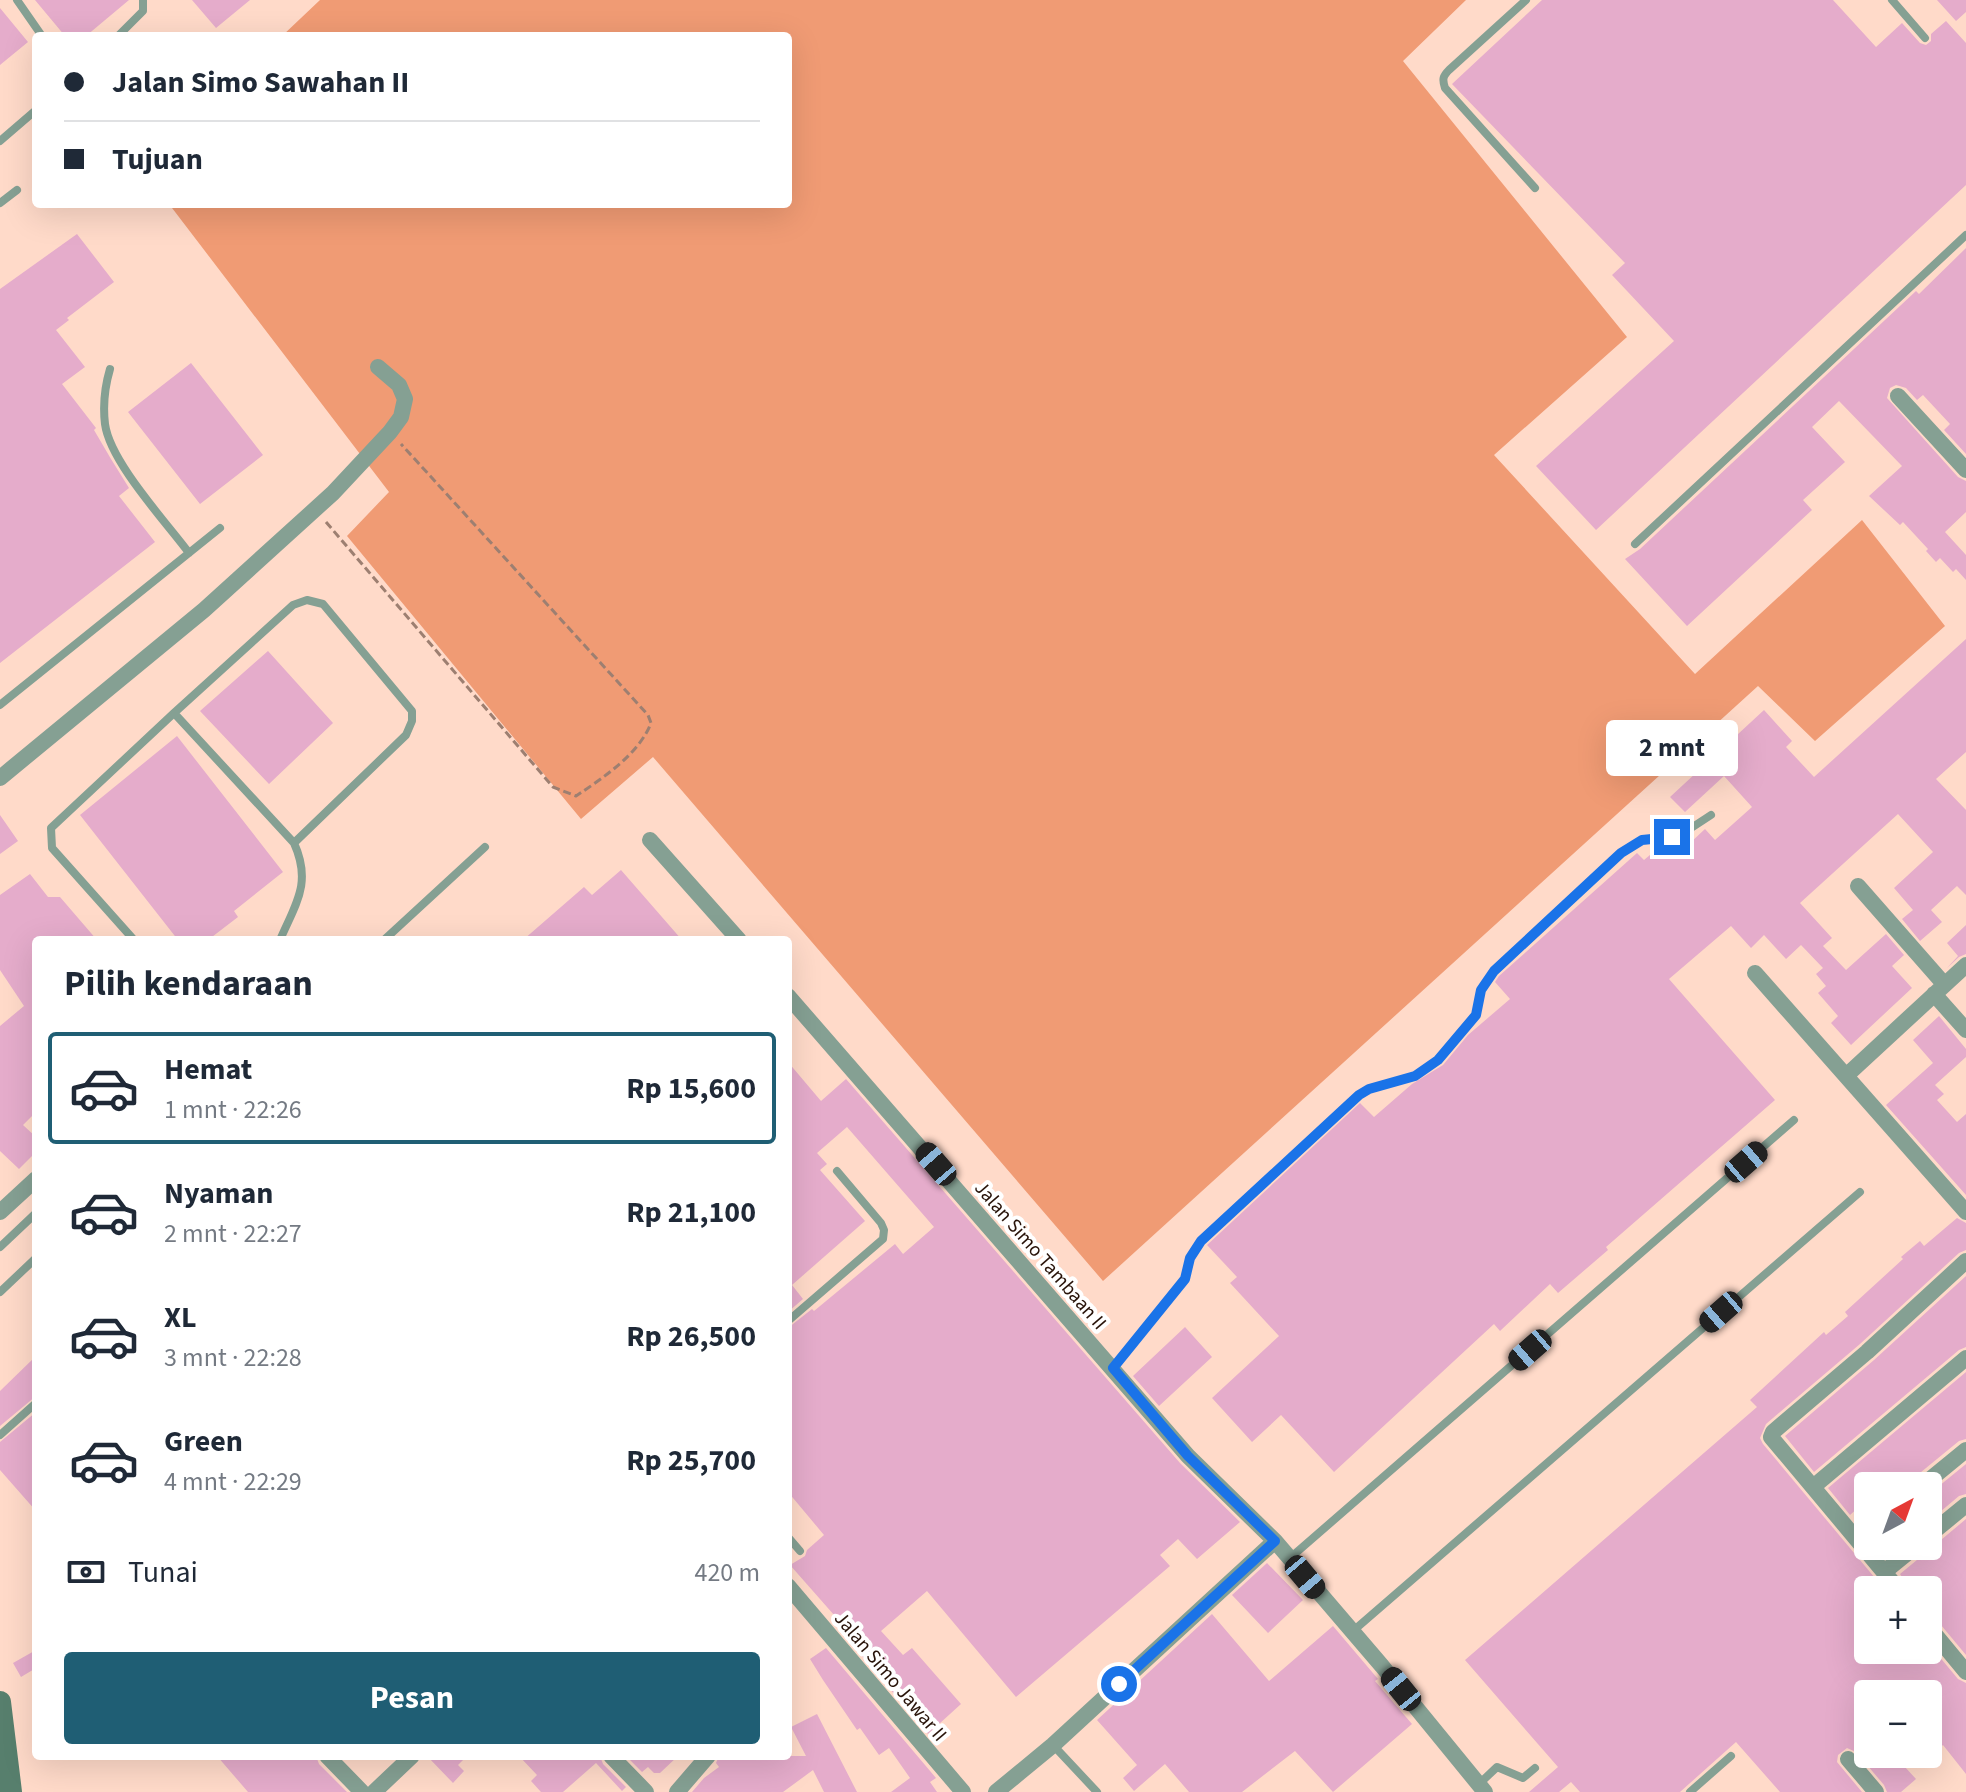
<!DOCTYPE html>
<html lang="id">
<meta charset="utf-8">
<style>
:root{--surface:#fff;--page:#f6f6f7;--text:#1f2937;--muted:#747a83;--line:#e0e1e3;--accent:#1f5e74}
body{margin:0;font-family:"Source Sans 3",sans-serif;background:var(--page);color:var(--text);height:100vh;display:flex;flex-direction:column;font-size:30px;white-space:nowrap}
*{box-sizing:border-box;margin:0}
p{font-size:26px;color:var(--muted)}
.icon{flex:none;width:44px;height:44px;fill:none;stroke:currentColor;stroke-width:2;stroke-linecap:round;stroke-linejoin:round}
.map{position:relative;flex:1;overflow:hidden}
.sheet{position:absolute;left:32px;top:936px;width:760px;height:824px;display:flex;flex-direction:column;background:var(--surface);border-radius:8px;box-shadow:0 8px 32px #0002}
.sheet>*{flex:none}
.top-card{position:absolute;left:32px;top:32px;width:760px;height:176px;border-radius:8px;box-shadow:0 8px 32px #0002;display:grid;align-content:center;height:176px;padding:0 32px;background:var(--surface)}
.needle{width:52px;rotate:41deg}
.buttons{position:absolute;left:1854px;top:1472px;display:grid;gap:16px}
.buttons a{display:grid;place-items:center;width:88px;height:88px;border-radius:8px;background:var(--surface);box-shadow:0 8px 32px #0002;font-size:40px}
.end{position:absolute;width:36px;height:36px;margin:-18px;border:10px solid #1a73e8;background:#fff;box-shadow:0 0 0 4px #fff}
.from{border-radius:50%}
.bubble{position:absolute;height:56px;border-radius:8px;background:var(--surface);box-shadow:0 8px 32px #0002;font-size:26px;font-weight:700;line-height:56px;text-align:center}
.car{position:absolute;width:24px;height:48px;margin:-24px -12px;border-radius:10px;box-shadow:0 0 6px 2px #0007;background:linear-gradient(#222 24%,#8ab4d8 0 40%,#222 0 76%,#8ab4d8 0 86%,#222 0)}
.top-card b{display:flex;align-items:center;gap:28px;height:76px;font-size:30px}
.top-card b+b{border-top:2px solid var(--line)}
.top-card i{width:20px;height:20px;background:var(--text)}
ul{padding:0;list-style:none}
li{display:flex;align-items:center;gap:24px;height:112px;margin:0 16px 12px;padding:0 16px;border:4px solid transparent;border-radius:8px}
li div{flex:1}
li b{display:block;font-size:30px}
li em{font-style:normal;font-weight:700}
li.on{border-color:var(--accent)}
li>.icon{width:72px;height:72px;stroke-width:1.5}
h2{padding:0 32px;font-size:36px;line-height:96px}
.pay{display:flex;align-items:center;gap:20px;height:88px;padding:0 32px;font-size:30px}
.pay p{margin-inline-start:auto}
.primary-button{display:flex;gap:16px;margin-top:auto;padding:16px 32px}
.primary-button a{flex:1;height:92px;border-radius:8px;background:var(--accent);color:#fff;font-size:32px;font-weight:700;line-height:92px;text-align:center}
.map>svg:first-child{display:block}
.green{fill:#f09b74}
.building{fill:#e5accb}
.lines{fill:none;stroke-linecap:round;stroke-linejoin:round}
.path{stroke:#9d7f71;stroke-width:3;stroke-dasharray:8 4;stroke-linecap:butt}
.lane{stroke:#85a093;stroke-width:8}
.street{stroke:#85a093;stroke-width:16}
.secondary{stroke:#577f6d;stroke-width:22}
.route{stroke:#1a73e8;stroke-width:10}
.labels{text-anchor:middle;stroke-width:8;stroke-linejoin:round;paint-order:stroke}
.street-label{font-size:20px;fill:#281309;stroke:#fff}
</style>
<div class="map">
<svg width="1966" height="1792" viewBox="0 0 1966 1792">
<rect width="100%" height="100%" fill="#ffdac9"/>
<!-- green -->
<path class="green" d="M 320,0 L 1466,0 L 1403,61 L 1627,337 L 1494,455 L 1695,674 L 1862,520 L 1945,626 L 1815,741 L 1758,686 L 1103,1281 L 653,757 L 581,819 L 347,536 L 389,492 L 169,204 L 788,204 L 788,36 L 282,36 Z"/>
<!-- building -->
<path class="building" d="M 35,0 L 129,0 L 86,36 L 65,36 Z
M 192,0 L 250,0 L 216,28 Z
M 1542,0 L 1833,0 L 1876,47 L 1902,23 L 1920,43 L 1926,45 L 1931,41 L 1931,34 L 1946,21 L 1966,43 L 1966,185 L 1596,530 L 1536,466 L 1674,341 L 1612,275 L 1625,263 L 1452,84 Z
M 1937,0 L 1966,0 L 1966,12 L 1956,21 Z
M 0,8 L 28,42 L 0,65 Z
M 77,234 L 114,282 L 67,318 L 69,320 L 56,330 L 85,367 L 62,384 L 96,428 L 94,430 L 111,459 L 129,488 L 119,496 L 155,542 L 0,663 L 0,289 Z
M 1966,248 L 1966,454 L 1944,430 L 1950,424 L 1923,395 L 1917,400 L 1906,388 L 1896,385 L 1890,388 L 1887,398 L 1958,477 L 1966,481 L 1966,512 L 1945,532 L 1966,555 L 1966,580 L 1956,569 L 1953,572 L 1940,558 L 1936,562 L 1926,551 L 1928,549 L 1903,522 L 1900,525 L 1869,496 L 1902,466 L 1839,401 L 1812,427 L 1845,462 L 1803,500 L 1812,510 L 1687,626 L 1625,559 L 1640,549 L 1916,291 L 1919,294 Z
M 191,363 L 263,455 L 200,504 L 128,412 Z
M 1966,639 L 1966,752 L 1936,779 L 1966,810 L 1966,895 L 1957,886 L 1931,910 L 1942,922 L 1920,941 L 1902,919 L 1913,910 L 1894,888 L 1933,852 L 1898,814 L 1800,903 L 1832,938 L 1823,946 L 1846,970 L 1886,934 L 1904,955 L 1892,966 L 1912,988 L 1851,1045 L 1831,1023 L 1838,1016 L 1818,993 L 1826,986 L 1816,974 L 1823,968 L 1801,945 L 1786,959 L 1764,935 L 1751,948 L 1731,926 L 1669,979 L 1775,1100 L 1606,1247 L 1608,1250 L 1558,1293 L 1550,1284 L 1500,1331 L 1494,1324 L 1334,1472 L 1281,1415 L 1252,1442 L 1212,1398 L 1279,1336 L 1230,1283 L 1237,1277 L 1207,1245 L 1360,1103 L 1374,1117 L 1412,1084 L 1443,1065 L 1468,1035 L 1510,999 L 1495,982 L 1499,976 L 1637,853 L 1644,860 L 1663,844 L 1675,857 L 1705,829 L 1715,840 L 1752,807 L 1724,776 L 1685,812 L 1670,797 L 1764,710 L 1792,741 L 1786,747 L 1814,777 Z
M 268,651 L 333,723 L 269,784 L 200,711 Z
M 177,736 L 283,872 L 234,911 L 238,917 L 208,940 L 178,940 L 80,815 Z
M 0,815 L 18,841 L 0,854 Z
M 621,870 L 682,940 L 523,940 L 584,887 L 592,895 Z
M 30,874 L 48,897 L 60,897 L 97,940 L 36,940 L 36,1112 L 23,1125 L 36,1137 L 36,1152 L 19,1169 L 0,1151 L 0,1026 L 24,1006 L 0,970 L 0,895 Z
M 1966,925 L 1966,954 L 1959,957 L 1947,968 L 1958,956 L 1947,943 Z
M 1939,1016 L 1966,1049 L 1966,1057 L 1935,1085 L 1944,1094 L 1937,1100 L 1957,1122 L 1966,1114 L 1966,1195 L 1886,1105 L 1933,1063 L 1913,1040 Z
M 788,1062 L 821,1101 L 846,1079 L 1180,1463 L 1240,1522 L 1197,1559 L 1178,1539 L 1160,1555 L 1170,1566 L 1016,1697 L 927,1591 L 881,1631 L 903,1655 L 912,1648 L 961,1704 L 928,1734 L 845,1636 L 849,1632 L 790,1565 L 805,1556 L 807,1550 L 824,1535 L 788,1492 L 788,1328 L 812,1309 L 814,1311 L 895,1244 L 903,1254 L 934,1227 L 847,1127 L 817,1153 L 827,1164 L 820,1170 L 865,1221 L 792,1285 L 803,1299 L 788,1312 Z
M 1957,1218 L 1966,1223 L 1966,1250 L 1959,1253 L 1860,1344 L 1766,1424 L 1760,1438 L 1763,1444 L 1885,1590 L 1868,1590 L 1868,1650 L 1928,1650 L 1928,1643 L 1958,1679 L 1966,1683 L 1966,1774 L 1943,1745 L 1938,1749 L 1928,1737 L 1928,1694 L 1868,1694 L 1868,1699 L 1856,1709 L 1868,1723 L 1868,1754 L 1893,1754 L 1916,1779 L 1901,1792 L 1887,1792 L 1884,1785 L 1856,1752 L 1847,1748 L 1838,1755 L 1837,1762 L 1862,1792 L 1780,1792 L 1736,1742 L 1680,1792 L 1580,1792 L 1571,1782 L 1559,1792 L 1529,1792 L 1558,1767 L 1465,1660 L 1757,1407 L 1750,1400 L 1824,1332 L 1826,1335 L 1848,1316 L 1845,1312 L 1903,1259 L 1901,1257 L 1920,1241 L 1924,1246 Z
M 1966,1276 L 1966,1347 L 1959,1350 L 1814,1472 L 1785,1436 L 1874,1360 Z
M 1185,1327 L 1212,1357 L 1159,1406 L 1133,1376 Z
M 36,1356 L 36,1396 L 0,1426 L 0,1391 Z
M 1966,1372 L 1966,1439 L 1959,1441 L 1915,1477 L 1911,1486 L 1868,1486 L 1868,1499 L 1850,1515 L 1828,1488 Z
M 36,1412 L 36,1511 L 0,1470 L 0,1442 Z
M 1966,1464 L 1966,1494 L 1959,1496 L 1928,1522 L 1928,1495 Z
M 1966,1519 L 1966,1655 L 1936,1619 L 1928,1615 L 1928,1590 L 1910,1590 L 1900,1574 L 1923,1555 L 1927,1547 L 1935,1545 Z
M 1267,1563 L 1303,1600 L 1268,1633 L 1232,1595 Z
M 1212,1614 L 1269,1681 L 1333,1626 L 1378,1679 L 1375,1681 L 1412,1724 L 1333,1792 L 1295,1751 L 1242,1792 L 1189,1792 L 1165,1764 L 1134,1791 L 1123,1778 L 1137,1765 L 1097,1720 Z
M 826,1648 L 936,1778 L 930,1782 L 937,1792 L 891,1792 L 910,1778 L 889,1748 L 879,1755 L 860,1728 L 857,1730 L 823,1680 L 810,1659 Z
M 36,1650 L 36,1668 L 21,1677 L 13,1663 Z
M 817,1714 L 857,1792 L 824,1792 L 813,1770 L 783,1792 L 692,1792 L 704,1778 L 719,1767 L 716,1763 L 719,1756 L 806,1756 L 791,1727 Z
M 217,1756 L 316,1756 L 319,1764 L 347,1792 L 248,1792 Z
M 427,1756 L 467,1756 L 458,1765 L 464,1771 L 453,1783 Z
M 519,1756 L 600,1756 L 603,1764 L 626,1787 L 622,1791 L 596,1763 L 563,1792 L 541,1792 L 531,1781 L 537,1775 Z
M 626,1756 L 678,1756 L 660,1773 L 654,1773 L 648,1767 L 642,1772 Z"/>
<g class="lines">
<!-- path -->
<path class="path" d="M 326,522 L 553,787 L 576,796 C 603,778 639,754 651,723 L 648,715 L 401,444"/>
<!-- lane -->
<path class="lane" d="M 17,0 L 42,36
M 1526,0 L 1449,70 C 1443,76 1442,79 1445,88 L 1535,188
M 1892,0 L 1925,38
M 118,36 L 143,11 L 143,0
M 0,141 L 36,110
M 0,203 L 17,190
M 110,369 C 105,386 103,407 105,424 C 110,462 166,522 189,553
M 1635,544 L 1966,235
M 0,705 L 220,528
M 174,713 L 294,843
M 134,940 L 52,848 L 51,828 L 174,713 L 293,605 L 307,600 L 323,604 L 412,711 L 412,721 L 406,735 L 294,843 C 312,883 296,903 280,940
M 384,940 L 485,847
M 0,1247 L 36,1213
M 0,1292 L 36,1258
M 788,1321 L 883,1239 L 884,1230 L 881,1223 L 837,1171
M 1113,1368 L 1185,1279 L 1190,1258 L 1201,1241 L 1359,1095 L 1369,1089 L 1415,1076 L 1438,1060 L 1476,1015 L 1481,990 L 1494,971 L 1621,853 L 1642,840 L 1682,834 L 1711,815
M 0,1435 L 36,1403
M 788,1537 L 800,1551
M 1290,1558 L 1794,1120
M 1353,1631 L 1860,1192
M 1053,1745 L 1097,1792
M 1479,1784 L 1497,1767 L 1523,1778 L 1535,1768
M 1690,1792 L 1731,1756"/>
<!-- street -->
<path class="street" d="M 1898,396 L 1966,470
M 0,778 L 204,610 L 333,493 L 390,432 L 401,417 L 405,399 L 399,385 L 378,367
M 650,840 L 739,940
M 1858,886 L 1944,984
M 1755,973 L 1966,1212
M 1934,994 L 1966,1030
M 788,996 L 1188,1456 L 1275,1541 L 1382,1666 L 1485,1792
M 1847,1075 L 1966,965
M 0,1212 L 36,1179
M 1922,1486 L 1966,1450
M 1813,1487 L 1966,1358
M 1928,1536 L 1966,1505
M 1884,1572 L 1916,1546
M 788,1586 L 963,1792
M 1899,1590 L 1771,1437 L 1773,1432 L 1867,1352 L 1966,1261
M 1928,1626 L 1966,1672
M 327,1756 L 362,1792
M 611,1756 L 646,1792
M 1848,1759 L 1876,1792
M 374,1792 L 412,1756
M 677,1792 L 708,1756
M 996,1792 L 1053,1745 L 1275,1541"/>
<!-- secondary -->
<path class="secondary" d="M 0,1702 L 11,1792"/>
</g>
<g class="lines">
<!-- route -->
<path class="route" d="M 1119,1684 L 1275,1541 L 1188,1456 L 1113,1368 L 1185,1279 L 1190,1258 L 1201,1241 L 1359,1095 L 1369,1089 L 1415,1076 L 1438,1060 L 1476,1015 L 1481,990 L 1494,971 L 1621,853 L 1642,840 L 1672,837"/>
</g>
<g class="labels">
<!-- street labels -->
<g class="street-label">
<text transform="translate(1041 1255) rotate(49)" y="7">Jalan Simo Tambaan II</text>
<text transform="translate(891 1676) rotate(50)" y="7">Jalan Simo Jawar II</text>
</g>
</g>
</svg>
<div class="buttons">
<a><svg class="needle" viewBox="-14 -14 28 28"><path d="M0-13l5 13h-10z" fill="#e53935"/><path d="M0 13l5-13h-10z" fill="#747a83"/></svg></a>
<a>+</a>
<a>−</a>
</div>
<i class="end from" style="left:1119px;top:1684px"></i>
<i class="end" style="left:1672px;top:837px"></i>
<div class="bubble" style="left:1606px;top:720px;width:132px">2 mnt</div>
<i class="car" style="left:1746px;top:1162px;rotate:49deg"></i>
<i class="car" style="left:936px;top:1164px;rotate:319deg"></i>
<i class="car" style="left:1721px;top:1312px;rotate:229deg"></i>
<i class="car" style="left:1530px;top:1350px;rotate:229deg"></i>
<i class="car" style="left:1305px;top:1577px;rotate:140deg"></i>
<i class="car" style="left:1401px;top:1689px;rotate:321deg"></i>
<div class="top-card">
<b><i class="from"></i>Jalan Simo Sawahan II</b>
<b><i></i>Tujuan</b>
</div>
<section class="sheet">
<h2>Pilih kendaraan</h2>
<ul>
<li class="on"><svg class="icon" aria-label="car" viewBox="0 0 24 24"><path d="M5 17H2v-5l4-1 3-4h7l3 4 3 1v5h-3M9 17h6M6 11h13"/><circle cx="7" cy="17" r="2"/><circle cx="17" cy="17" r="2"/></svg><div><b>Hemat</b><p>1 mnt · 22:26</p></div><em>Rp 15,600</em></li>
<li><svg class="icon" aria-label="car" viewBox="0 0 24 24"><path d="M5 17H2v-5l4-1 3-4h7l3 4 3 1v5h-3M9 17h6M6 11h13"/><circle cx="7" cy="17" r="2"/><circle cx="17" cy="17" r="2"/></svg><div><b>Nyaman</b><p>2 mnt · 22:27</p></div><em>Rp 21,100</em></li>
<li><svg class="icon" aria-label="car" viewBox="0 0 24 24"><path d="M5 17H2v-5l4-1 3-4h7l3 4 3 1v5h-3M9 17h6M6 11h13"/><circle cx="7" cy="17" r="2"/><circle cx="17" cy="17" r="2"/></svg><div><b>XL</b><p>3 mnt · 22:28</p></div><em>Rp 26,500</em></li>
<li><svg class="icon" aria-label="car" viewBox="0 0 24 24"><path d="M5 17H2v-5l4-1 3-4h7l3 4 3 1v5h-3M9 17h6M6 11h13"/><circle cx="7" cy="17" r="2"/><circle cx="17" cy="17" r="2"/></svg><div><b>Green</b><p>4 mnt · 22:29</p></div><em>Rp 25,700</em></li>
</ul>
<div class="pay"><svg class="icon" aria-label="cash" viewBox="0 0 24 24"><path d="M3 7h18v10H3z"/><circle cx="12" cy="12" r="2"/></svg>Tunai<p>420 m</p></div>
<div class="primary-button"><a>Pesan</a></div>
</section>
</div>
